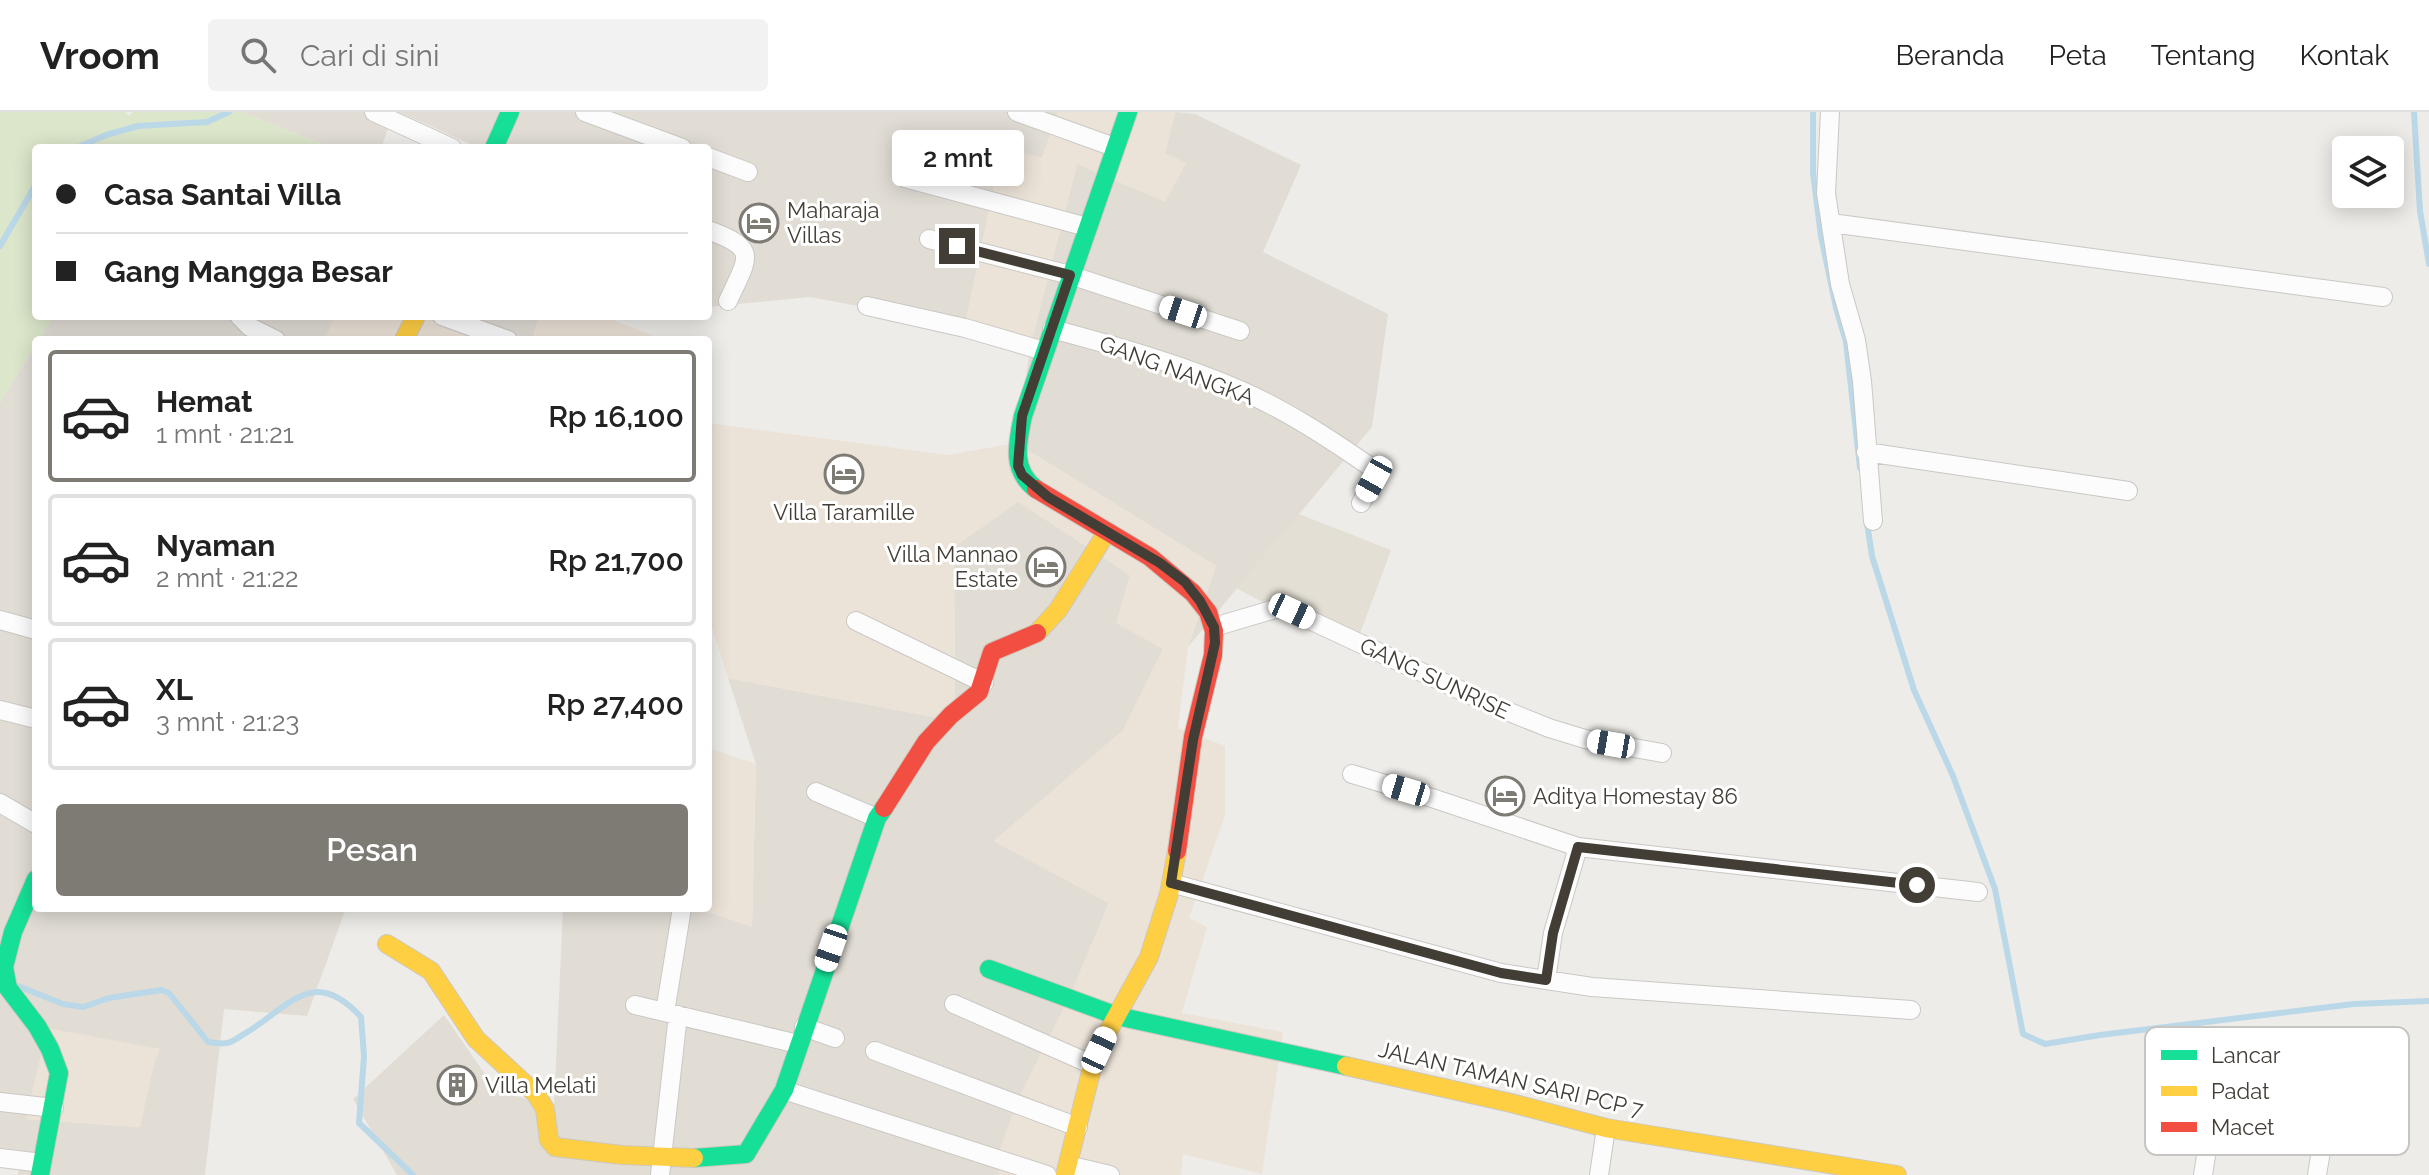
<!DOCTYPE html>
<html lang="id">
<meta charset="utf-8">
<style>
:root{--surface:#fff;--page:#f2f2f2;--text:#222;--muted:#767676;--line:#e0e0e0;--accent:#7e7a74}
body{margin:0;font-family:Raleway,sans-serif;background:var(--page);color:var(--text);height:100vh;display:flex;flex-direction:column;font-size:30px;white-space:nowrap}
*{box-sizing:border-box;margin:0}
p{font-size:26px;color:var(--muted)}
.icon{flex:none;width:44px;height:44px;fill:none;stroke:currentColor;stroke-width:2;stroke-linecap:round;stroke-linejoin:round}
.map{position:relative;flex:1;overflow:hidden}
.details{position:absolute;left:32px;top:224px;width:680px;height:576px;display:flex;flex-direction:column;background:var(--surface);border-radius:8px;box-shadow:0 4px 20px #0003}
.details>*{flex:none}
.banner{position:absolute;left:32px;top:32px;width:680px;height:176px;border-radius:8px;box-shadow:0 4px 20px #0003;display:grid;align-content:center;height:176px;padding:0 24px;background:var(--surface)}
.controls{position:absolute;left:2332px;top:24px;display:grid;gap:16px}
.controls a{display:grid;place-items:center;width:72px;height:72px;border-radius:8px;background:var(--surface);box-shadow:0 4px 20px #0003;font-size:40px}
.end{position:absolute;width:36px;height:36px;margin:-18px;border:10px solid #423d35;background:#fff;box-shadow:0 0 0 4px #fff}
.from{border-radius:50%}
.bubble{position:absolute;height:56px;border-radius:8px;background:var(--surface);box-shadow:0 4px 20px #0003;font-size:26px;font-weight:600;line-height:56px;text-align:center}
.car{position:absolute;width:24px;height:48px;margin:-24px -12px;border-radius:10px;box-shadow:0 0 6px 2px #0007;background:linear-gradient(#fff 24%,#345 0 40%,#fff 0 76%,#345 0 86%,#fff 0)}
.banner b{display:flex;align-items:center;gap:28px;height:76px;font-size:30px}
.banner b+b{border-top:2px solid var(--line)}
.banner i{width:20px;height:20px;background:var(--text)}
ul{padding:14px 0 0;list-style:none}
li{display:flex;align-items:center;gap:24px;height:132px;margin:0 16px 12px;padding:0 8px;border:4px solid var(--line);border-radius:8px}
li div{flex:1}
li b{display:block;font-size:30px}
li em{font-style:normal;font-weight:600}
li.selected{border-color:var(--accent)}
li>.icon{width:72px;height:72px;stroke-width:1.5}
.cta{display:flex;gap:16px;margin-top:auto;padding:16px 24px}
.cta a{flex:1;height:92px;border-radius:8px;background:var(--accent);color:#fff;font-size:32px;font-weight:600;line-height:92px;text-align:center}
header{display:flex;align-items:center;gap:48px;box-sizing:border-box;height:112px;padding:0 40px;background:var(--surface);border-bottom:2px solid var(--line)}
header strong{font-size:38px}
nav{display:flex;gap:44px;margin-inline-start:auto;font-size:28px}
.search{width:560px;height:72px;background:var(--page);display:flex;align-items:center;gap:20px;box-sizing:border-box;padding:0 28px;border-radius:8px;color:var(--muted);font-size:30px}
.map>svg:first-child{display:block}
.residential{fill:#e1ddd5;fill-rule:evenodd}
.commercial{fill:#ece3d8}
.education{fill:#e3dfd4}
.green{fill:#dbe6ca}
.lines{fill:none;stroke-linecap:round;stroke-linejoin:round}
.stream{stroke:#bbd8e8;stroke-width:6}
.street-casing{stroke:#cac8c4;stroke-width:20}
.fast-casing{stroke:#ccc8bf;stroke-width:20}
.slow-casing{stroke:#ccc8bf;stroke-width:20}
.jam-casing{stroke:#ccc8bf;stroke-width:20}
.street{stroke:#fcfcfc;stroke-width:18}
.fast{stroke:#16e098;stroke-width:18}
.slow{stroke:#ffcf43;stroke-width:18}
.jam{stroke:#f24e42;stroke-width:18}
.route{stroke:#423d35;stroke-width:10}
.labels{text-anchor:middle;stroke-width:6;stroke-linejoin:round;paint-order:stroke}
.poi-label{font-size:22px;fill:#423d35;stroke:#fff;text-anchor:start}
.street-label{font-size:22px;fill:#423d35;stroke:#fff}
.key{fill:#fff;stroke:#c6c5c2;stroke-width:2}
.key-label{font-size:22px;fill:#423d35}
</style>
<header>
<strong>Vroom</strong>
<div class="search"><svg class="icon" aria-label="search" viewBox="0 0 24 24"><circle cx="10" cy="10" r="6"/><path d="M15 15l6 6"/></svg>Cari di sini</div>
<nav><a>Beranda</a><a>Peta</a><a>Tentang</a><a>Kontak</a></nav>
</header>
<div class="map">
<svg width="2429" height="1063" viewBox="0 0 2429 1063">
<rect width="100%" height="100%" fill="#edece8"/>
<!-- residential -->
<path class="residential" d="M 241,0 L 394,0 L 381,36 L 333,36 Z
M 399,0 L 1058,0 L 1042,47 L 1002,36 L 965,214 L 810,185 L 708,195 L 708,36 L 479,36 Z
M 1175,0 L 1195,2 L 1301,53 L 1263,140 L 1388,202 L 1372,315 L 1188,535 L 1216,454 L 1016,331 L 1031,231 L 1077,52 L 1165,41 Z
M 54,204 L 335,204 L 325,228 L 39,228 Z
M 458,204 L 539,204 L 532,228 Z
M 36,232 L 36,796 L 346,796 L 307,904 L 224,897 L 205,1063 L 18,1063 L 21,1038 L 0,1036 L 0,291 ZM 159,937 L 154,951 L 139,1015 L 26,1007 Z
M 1018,389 L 1130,463 L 1163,537 L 1123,619 L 994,729 L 1109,791 L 1073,877 L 1000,1037 L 999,1063 L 397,1063 L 353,987 L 444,903 L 496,978 L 554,995 L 563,796 L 696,796 L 752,814 L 756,652 L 728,566 L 955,609 L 954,435 Z"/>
<!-- commercial -->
<path class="commercial" d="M 1058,0 L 1175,0 L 1165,41 L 1186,51 L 1165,90 L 1077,52 L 1031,232 L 965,214 L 1002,35 L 1042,46 Z
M 335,204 L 458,204 L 527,228 L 325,228 Z
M 539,204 L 603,204 L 663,228 L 532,228 Z
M 708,311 L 948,343 L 1016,331 L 1216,454 L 1188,535 L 1178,616 L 1225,634 L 1225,704 L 1189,806 L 1207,815 L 1182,901 L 1283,920 L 1262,1062 L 1183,1042 L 1181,1063 L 999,1063 L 1000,1037 L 1018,987 L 1073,877 L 1109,791 L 994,729 L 1123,618 L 1163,537 L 1116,511 L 1130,463 L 1018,390 L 954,435 L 955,609 L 728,566 L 708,503 Z
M 708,636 L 756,652 L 752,815 L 696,796 L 708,796 Z
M 47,916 L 160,937 L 154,951 L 140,1015 L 26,1007 Z"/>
<!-- education -->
<path class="education" d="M 1299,402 L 1391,438 L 1354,538 L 1236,476 Z"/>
<!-- green -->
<path class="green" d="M 0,0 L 125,0 L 129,4 L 133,0 L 241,0 L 333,36 L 36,36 L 36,204 L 54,204 L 39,228 L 36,228 L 36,232 L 0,291 Z"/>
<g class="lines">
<!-- stream -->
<path class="stream" d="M 1813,0 L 1813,61 L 1821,124 L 1836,196 L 1846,230 L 1860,356
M 2414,0 L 2420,99 L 2429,152
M 76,36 L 106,23 L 138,14 L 207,10 L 229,0
M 0,134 L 36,72
M 1867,411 L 1872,444 L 1914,578 L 1953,664 L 1995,777 L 2023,922 L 2045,932 L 2100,923 L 2354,892 L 2429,889
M 18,874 L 63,892 L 83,895 L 109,886 L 161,878 L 169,881 L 208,930 C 214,931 222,932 227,931 C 233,930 239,925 244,922 C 289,896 312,852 361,905 L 364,944 L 359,1011 L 413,1063"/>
<!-- street casing -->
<g class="street-casing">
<path id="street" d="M 374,0 L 452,36
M 585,0 L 682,36
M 1017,0 L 1114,35
M 1830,0 L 1826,81 L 1840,172 L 1856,228 L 1862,269 L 1873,409
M 708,45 L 748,60
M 905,66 L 1087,115
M 1831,111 L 2383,185
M 708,118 C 760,137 748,145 728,189
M 929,127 L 1070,163 L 1240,219
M 867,194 L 965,216 L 1044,239
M 239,204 L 250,215 L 276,228
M 442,204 L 508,228
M 1052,217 C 1116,234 1180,252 1240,278 C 1286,298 1330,327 1372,356 L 1374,367 L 1361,391
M 1866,340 L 2128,379
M 0,508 L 36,518
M 856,509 L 984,571
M 1214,515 L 1282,495 L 1492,593 L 1549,616 L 1585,627 L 1662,641
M 0,598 L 36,607
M 1352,662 L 1432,686 L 1578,735 L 1978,780
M 816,680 L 877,706
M 0,691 L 36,712
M 1171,771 L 1501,861 L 1592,875 L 1911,898
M 1546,868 L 1553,821 L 1578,735
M 954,892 L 1093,953
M 635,893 L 798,932
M 665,900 L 682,796
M 804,915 L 835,926
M 875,939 L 1078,1015
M 793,981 L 1047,1063
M 0,990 L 54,996
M 0,1046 L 42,1051
M 1068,1053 L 1110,1063
M 660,1063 L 678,903
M 1599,1063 L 1606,1016
M 2203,1063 L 2214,994
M 2317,1063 L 2329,991"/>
</g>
<!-- fast casing -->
<g class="fast-casing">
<path id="fast" d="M 494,36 L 510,0
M 1036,377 C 1011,358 1017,332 1023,304 L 1128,0
M 36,767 L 13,820 L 4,855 L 8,876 L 37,914 L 50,937 L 59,961 L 40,1063
M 989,857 L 1117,904 L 1346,954
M 694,1046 L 746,1042 L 784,978 L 877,706 L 884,696"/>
</g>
<!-- slow casing -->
<g class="slow-casing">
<path id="slow" d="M 404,228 L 416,204
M 1037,521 L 1058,498 L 1107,420
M 387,832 L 431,859 L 476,927 L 536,982 L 545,997 L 549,1028 L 555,1035 L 622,1043 L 694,1046
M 1346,954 L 1511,991 L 1606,1016 L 1897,1063
M 1065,1063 L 1093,952 L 1105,925 L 1149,845 L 1169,782 L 1177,739"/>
</g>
<!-- jam casing -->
<g class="jam-casing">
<path id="jam" d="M 1036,377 L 1150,445 L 1193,481 L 1208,500 L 1214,519 L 1213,543 L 1193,625 L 1177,739
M 884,696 L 926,630 L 951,603 L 979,580 L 992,540 L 1037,521"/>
</g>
<!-- street -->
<use href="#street" class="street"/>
<!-- fast -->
<use href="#fast" class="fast"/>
<!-- slow -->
<use href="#slow" class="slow"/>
<!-- jam -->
<use href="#jam" class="jam"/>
</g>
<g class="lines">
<!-- route -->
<path class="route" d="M 957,134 L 1070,163 L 1022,304 L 1018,354 L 1022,363 L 1048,385 L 1160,451 L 1185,470 L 1200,489 L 1214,515 L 1215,531 L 1193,628 L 1171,771 L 1501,861 L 1546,868 L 1553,821 L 1578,735 L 1917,773"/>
</g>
<!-- icons -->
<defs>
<g id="hotel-ring" transform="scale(2)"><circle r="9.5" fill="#fff" stroke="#7e7a74" stroke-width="1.5"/><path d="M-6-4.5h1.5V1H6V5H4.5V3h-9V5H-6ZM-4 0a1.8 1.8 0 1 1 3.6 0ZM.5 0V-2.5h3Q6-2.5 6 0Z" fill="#7e7a74"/></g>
<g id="building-ring" transform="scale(2)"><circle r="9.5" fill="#fff" stroke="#7e7a74" stroke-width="1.5"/><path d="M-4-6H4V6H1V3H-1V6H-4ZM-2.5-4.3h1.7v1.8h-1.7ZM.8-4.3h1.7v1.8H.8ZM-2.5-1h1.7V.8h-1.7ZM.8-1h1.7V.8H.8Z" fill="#7e7a74"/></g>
</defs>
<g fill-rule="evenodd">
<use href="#hotel-ring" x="759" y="111"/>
<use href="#hotel-ring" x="844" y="362"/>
<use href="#hotel-ring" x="1046" y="455"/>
<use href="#hotel-ring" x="1505" y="684"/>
<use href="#building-ring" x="457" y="973"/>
</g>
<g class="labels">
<!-- poi labels -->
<g class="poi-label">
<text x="787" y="106">Maharaja<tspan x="787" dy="25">Villas</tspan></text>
<text x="844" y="408" text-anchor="middle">Villa Taramille</text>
<text x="1018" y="450" text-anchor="end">Villa Mannao<tspan x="1018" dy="25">Estate</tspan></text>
<text x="1533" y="692">Aditya Homestay 86</text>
<text x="485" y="981">Villa Melati</text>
</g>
<!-- street labels -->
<g class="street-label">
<text transform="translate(1177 258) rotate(20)" y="8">GANG NANGKA</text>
<text transform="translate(1435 566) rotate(25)" y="8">GANG SUNRISE</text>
<text transform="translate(1511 967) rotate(13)" y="8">JALAN TAMAN SARI PCP 7</text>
</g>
</g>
<!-- legend -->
<rect x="2145" y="915" width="264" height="128" rx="12" class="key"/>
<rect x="2161" y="938" width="36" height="10" fill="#16e098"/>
<rect x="2161" y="974" width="36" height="10" fill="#ffcf43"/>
<rect x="2161" y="1010" width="36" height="10" fill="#f24e42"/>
<g class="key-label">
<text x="2211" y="951">Lancar</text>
<text x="2211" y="987">Padat</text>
<text x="2211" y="1023">Macet</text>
</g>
</svg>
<div class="controls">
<a><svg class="icon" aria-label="layers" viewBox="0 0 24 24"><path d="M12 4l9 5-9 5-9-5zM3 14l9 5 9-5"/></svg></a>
</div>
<i class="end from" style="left:1917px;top:773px"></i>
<i class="end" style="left:957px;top:134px"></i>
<div class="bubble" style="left:892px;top:18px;width:132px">2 mnt</div>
<i class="car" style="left:1183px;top:200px;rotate:288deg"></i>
<i class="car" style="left:1374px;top:367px;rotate:209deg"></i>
<i class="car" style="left:1292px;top:499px;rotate:115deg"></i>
<i class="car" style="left:1611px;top:632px;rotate:280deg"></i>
<i class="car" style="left:1406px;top:678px;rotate:287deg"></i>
<i class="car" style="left:831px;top:836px;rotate:199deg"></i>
<i class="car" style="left:1099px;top:938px;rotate:25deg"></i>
<div class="banner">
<b><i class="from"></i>Casa Santai Villa</b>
<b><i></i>Gang Mangga Besar</b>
</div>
<section class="details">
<ul>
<li class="selected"><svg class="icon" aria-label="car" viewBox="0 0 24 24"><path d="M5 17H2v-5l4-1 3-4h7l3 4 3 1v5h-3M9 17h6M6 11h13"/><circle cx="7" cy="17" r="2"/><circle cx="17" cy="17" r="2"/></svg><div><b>Hemat</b><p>1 mnt · 21:21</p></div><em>Rp 16,100</em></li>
<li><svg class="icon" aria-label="car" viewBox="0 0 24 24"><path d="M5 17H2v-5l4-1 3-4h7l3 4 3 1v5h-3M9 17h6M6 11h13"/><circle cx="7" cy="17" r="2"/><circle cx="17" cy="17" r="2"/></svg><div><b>Nyaman</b><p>2 mnt · 21:22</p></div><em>Rp 21,700</em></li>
<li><svg class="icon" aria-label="car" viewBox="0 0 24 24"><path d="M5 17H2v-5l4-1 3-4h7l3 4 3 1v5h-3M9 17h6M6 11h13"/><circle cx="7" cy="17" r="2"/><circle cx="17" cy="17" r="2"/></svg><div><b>XL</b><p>3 mnt · 21:23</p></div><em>Rp 27,400</em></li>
</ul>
<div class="cta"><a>Pesan</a></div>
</section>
</div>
